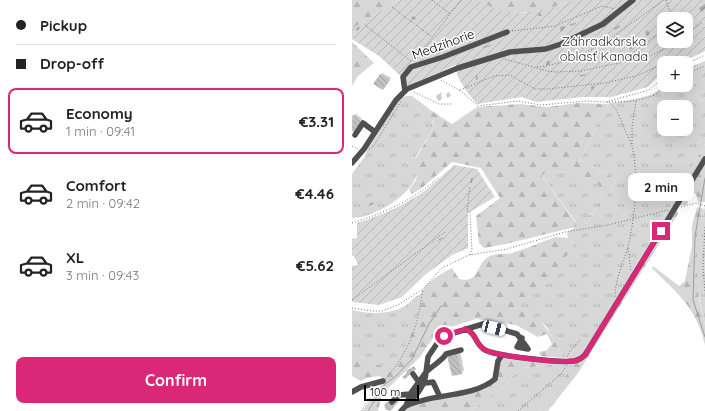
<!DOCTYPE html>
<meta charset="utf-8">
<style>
:root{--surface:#fff;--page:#f6f6f6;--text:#222;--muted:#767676;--line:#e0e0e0;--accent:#db2777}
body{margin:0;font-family:Quicksand,sans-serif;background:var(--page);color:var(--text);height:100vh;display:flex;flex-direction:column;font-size:15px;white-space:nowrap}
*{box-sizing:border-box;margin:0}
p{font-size:13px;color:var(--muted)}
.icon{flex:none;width:22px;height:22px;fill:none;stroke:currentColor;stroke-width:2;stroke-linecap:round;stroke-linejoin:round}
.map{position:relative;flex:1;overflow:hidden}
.panel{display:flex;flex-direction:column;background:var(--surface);width:352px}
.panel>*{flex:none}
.hud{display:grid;align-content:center;height:88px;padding:0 16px;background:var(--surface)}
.buttons{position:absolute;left:305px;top:12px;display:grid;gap:8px}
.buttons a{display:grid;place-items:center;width:36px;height:36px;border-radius:8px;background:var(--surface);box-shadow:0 4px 16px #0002;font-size:20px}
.scale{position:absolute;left:12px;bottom:10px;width:55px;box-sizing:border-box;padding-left:4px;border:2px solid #000;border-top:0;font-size:11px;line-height:14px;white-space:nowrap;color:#000;-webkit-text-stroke:3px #fff;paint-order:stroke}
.end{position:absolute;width:18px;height:18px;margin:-9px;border:5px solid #db2777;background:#fff;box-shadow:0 0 0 2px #fff}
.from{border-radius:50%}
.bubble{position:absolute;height:28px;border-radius:8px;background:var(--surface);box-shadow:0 4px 16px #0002;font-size:13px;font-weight:800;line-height:28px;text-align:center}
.car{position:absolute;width:12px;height:24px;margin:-12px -6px;border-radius:5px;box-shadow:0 0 3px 1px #0007;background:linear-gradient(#fff 24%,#345 0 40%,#fff 0 76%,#345 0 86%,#fff 0)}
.hud b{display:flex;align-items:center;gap:14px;height:38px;font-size:15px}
.hud b+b{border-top:1px solid var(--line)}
.hud i{width:10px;height:10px;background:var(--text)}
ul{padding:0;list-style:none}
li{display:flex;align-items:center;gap:12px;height:66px;margin:0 8px 6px;padding:0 8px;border:2px solid transparent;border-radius:8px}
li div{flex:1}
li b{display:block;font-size:15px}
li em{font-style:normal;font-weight:800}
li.on{border-color:var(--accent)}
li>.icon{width:36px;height:36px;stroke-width:1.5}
.cta{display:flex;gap:8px;margin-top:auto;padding:8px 16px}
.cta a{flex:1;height:46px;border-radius:8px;background:var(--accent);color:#fff;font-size:16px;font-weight:800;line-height:46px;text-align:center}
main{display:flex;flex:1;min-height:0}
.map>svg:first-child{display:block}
.grass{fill:url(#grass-tufts);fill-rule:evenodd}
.forest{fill:url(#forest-firs)}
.garden{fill:url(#garden-furrows);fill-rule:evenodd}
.shadow{fill:#0003}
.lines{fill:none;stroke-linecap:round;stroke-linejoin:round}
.stream{stroke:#9e9e9e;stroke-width:1}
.building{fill:url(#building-back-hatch)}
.path{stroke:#727272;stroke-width:1;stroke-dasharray:1 2;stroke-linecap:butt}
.minor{stroke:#505050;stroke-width:5.5}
.route{stroke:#db2777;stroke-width:5}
.labels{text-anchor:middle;stroke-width:3;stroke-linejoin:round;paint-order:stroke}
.park-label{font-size:13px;fill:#2e2e2e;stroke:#fff}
.street-label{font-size:13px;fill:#000;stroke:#fff}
</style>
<main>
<section class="panel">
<div class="hud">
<b><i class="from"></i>Pickup</b>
<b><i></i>Drop-off</b>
</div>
<ul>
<li class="on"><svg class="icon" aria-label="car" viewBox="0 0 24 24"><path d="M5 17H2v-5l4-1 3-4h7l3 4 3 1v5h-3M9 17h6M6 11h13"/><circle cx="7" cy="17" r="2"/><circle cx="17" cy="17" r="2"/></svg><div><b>Economy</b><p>1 min · 09:41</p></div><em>€3.31</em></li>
<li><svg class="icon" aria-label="car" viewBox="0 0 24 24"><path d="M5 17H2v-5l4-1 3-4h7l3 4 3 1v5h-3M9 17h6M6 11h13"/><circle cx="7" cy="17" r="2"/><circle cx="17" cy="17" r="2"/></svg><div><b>Comfort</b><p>2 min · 09:42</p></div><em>€4.46</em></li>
<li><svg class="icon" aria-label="car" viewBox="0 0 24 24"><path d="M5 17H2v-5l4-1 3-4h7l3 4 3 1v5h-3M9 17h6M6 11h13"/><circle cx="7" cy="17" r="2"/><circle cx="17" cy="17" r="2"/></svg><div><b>XL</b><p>3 min · 09:43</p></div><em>€5.62</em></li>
</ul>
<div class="cta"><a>Confirm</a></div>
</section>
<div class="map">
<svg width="353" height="411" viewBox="0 0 353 411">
<defs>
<pattern id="grass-tufts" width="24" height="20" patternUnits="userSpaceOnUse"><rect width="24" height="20" fill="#d7d7d7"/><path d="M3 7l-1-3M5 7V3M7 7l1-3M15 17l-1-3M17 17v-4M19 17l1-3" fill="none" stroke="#b7b7b7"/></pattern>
<pattern id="forest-firs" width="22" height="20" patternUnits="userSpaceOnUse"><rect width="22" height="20" fill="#d7d7d7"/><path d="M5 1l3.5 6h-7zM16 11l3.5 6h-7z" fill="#b7b7b7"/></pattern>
<pattern id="garden-furrows" width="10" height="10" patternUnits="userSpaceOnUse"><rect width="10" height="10" fill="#d7d7d7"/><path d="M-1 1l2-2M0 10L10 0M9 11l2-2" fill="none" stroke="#b7b7b7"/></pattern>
<pattern id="building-back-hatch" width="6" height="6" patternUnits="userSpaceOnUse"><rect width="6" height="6" fill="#c0c0c0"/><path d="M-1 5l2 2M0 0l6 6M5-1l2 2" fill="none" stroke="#a3a3a3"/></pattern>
</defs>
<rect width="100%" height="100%" fill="#fff"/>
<!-- grass -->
<path class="grass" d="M 353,61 L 353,144 L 295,247 L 242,336 L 234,347 L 222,351 L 216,357 L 212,358 L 194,326 L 164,307 L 164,304 L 192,284 L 222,244 L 216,238 L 215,233 L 223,227 L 224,222 L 190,176 L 193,173 C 217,168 227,174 248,185 C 254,201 242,210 232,222 L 234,224 L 264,183 L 263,179 L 228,160 L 256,104 C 268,101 296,98 304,92 C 307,90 310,85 312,82 L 312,85 L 334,85 L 334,69 ZM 312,107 L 334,107 L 334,129 L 312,129 Z
M 54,96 L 60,96 L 80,111 L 77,110 L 82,127 L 63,158 L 57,159 L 48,155 L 46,159 L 60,164 L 66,171 C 61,193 33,210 13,216 C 9,218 4,217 0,218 L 0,174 L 14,155 L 14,152 L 48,98 Z
M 353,207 L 353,325 C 346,297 342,266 345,237 C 346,227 350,217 353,207 Z
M 68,295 C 67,303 67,312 65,319 C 61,334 45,370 26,365 C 16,363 8,355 0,349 L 0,310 C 17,314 37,315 53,306 C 59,302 62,296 68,295 Z
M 213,363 L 222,366 L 188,411 L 116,411 L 131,403 L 137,396 L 153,387 L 161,375 L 171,368 Z"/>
<!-- forest -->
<path class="forest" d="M 0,0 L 46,0 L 0,29 Z
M 126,0 L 221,0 C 198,10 171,16 146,10 C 140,9 132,3 126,0 Z
M 0,42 L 22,63 L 6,76 L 0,86 Z
M 226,103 L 256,104 L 228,160 L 263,179 L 264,183 L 234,224 L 232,222 C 242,210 254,201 248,186 C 228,174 216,168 193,173 L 190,176 L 224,223 L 223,227 L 154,244 L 132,248 L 127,243 L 124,216 L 148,198 L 129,168 L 100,162 L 70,188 L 60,194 L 57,190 L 64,180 L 66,171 L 60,164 L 46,159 L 46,157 L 48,155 L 57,159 L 64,158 L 82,127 L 81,121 L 77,120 L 75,115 L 77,110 L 80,111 L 100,124 L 125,107 L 168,104 L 195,107 Z
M 353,144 L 353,155 L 348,166 L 236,349 L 230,354 L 218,359 L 216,357 L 222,351 L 234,347 L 242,336 L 295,247 Z
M 353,164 L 353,202 L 346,202 L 344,194 L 341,193 L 334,205 L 325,206 Z
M 345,207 L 352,209 L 345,236 L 345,271 L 347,300 L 353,325 L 353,345 C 344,307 326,294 300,268 L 301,266 L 327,286 L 333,281 L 340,246 L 340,225 Z
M 325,210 L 326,214 L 226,373 L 196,411 L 188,411 L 221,366 L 219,365 L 219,363 L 225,362 Z
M 203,237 L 216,238 L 222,244 L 220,249 L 192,284 L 164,305 L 164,307 C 193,319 198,333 212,358 L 188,356 L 187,352 L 195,350 L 200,344 L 195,334 L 186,337 L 164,325 L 124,319 L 86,331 L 68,357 L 30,394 L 26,411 L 10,411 L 33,381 L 28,376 L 15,378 L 9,381 L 0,376 L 0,349 C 8,355 16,363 26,365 C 45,370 60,334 65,320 C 67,312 65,303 68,295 C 73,282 89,274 100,268 L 107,279 C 129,284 123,263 138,256 C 144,253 153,255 160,253 C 174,249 189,242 203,237 Z
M 152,357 L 213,363 L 171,368 L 161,375 L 153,387 L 137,396 L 131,403 L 116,411 L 53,411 L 58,406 L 133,389 C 155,376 140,370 152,357 Z"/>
<!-- garden -->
<path class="garden" d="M 46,0 L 126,0 L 145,10 L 171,13 L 206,6 L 221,0 L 353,0 L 353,51 L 328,63 L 312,63 L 312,71 L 296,87 L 259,97 L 231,97 L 184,102 L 170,97 L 125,104 C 117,94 103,79 104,65 L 56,86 L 53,80 L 27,56 L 0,39 L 0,29 ZM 312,19 L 334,19 L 334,41 L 312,41 Z
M 102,165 L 125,169 L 143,197 L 116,213 L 116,248 L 100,255 L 74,274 L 50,297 L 27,305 L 0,302 L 0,266 L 6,265 L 2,256 L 0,256 L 0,239 L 5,238 L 5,223 C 30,215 53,205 74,190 C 84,182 93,173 102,165 Z"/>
<!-- shadow -->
<path class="shadow" d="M 353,4 L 353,9 L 349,12 L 347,8 Z
M 187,12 L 190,15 L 189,16 L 186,16 Z
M 61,16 L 64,18 L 62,20 L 59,18 Z
M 224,23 L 224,24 L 218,26 L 218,24 Z
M 267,25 L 268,27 L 263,30 L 262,28 Z
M 7,26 L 8,28 L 5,31 L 4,29 Z
M 212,26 L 213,28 L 209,32 L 208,27 Z
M 296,30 L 298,34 L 295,36 L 293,32 Z
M 341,34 L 342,36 L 337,38 L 336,36 Z
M 138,45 L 139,46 L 131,48 L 131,47 Z
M 280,46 L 281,48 L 278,50 L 277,48 Z
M 195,61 L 198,61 L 197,65 L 194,65 Z
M 30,73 L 39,78 L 33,87 L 29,74 Z
M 234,74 L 234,75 L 228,77 L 228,75 Z
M 124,75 L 125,75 L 126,79 L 124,80 Z
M 242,85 L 242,88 L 239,90 L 239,87 Z
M 90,92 L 89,95 L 90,99 L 86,101 L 84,96 Z
M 97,92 L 99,96 L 95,98 L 94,94 Z
M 4,114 L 10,119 L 2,131 L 0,130 L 0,116 Z
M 119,178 L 121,178 L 120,183 L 118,183 Z
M 21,202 L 22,204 L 17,206 L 17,204 Z
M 91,237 L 90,239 L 86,241 L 87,239 Z
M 108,352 L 112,370 L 110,373 L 96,357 Z
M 41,397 L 47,402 L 38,411 L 33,406 Z"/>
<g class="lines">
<!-- stream -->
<path class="stream" d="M 353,178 L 343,236 L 341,300 L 353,337
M 16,411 L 33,384 L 44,376 L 60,359 L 77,324 L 89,306"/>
</g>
<!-- building -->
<path class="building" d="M 28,74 L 38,80 L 31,90 L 21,84 Z
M 1,115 L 9,122 L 2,132 L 0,131 Z
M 105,354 L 110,374 L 100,376 L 95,356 Z
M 62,366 L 64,369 L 53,379 L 50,377 L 55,373 L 54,371 Z
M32.5 406a4.5 4.5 0 1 1 9 0a4.5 4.5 0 1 1-9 0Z"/>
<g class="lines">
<!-- path -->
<path class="path" d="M 80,0 L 98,14
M 314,0 L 320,19
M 40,7 L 80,37
M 13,25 L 59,61
M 160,31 L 203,26 L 250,6 L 263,9
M 334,34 L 351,22
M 153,59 L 195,71 L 204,72 L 229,71 L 295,57 L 311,50 L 323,41
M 62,61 L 109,0
M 270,61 L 312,29
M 334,64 L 353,55
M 185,67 C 234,62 273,27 312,0
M 334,74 L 353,66
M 89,80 L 110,92 L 126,106 L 166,101 L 189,105 L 234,101 L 254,102 L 297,90 L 312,77
M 108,90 L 142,76 L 158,75 L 183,89 L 195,89 L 253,83 L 284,76 L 304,67 L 312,66
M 62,92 L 87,104 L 100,104
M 255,102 C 264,105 268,118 272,127 C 274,133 278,140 280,146 C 287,174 283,219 276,247 C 271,263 263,280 263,297
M 257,102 C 279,102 300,101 316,85
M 280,144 L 280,127 L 284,100
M 0,146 L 6,149
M 17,149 L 21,147 L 50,100
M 329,207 L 344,203 L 353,206
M 0,223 C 32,213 62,200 87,177
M 353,227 L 351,266 L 353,292
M 276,248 L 279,271
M 118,255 L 120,249 L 118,214 L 118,212 L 115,211 L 118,186
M 0,300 L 93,232
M 0,308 L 20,311 L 30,311 L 46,305 L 71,289 L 90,268 L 117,255 L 155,249 L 213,232 L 256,225 L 316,210
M 215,357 L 217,352 L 229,339
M 34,379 C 59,348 65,328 71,289
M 9,411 L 26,387
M 166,411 L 209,374 L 215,365"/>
<!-- minor -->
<path class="minor" d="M 53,91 L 51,77 L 59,67 L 91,57 L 155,32
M 3,135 L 11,123 L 23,132
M 0,163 L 12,149 L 44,100 L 55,89 L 106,68 L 158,52 L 194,49 L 209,44 L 251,24 L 281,0
M 113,329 C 125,333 123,345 133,350 C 144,356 209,363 222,361 C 227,360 230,358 233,355 L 353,159
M 61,374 L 66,381
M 74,383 L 81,382 L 87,395
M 0,392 L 9,387 L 31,381
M 40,402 L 47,395 L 58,394
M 54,406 L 58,394 L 74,372 L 76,357 L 86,342 L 92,336 L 131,324 L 165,334 L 176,349 L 165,347 L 170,338
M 54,406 C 80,393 121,398 143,379 L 146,361 L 150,355
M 49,411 C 60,399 73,389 74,372 C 80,366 91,360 94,354 L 109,350"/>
</g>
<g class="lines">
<!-- route -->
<path class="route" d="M 92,336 L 113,329 C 125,333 123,345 133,350 C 144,356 206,363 219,361 C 225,361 229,359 233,355 L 309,231"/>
</g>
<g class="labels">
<!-- park labels -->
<g class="park-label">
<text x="252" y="46">Záhradkárska<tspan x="252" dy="15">oblasť Kanada</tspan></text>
</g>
<!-- street labels -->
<g class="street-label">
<text transform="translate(91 44) rotate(-20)" y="5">Medzihorie</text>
</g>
</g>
</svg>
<div class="buttons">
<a><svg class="icon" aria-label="layers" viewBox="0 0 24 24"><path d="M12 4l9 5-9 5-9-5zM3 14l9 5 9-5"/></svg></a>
<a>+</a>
<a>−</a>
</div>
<div class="scale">100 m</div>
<i class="end from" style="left:92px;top:336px"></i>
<i class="end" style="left:309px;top:231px"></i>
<div class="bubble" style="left:276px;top:173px;width:66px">2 min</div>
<i class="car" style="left:142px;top:328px;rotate:104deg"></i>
</div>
</main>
